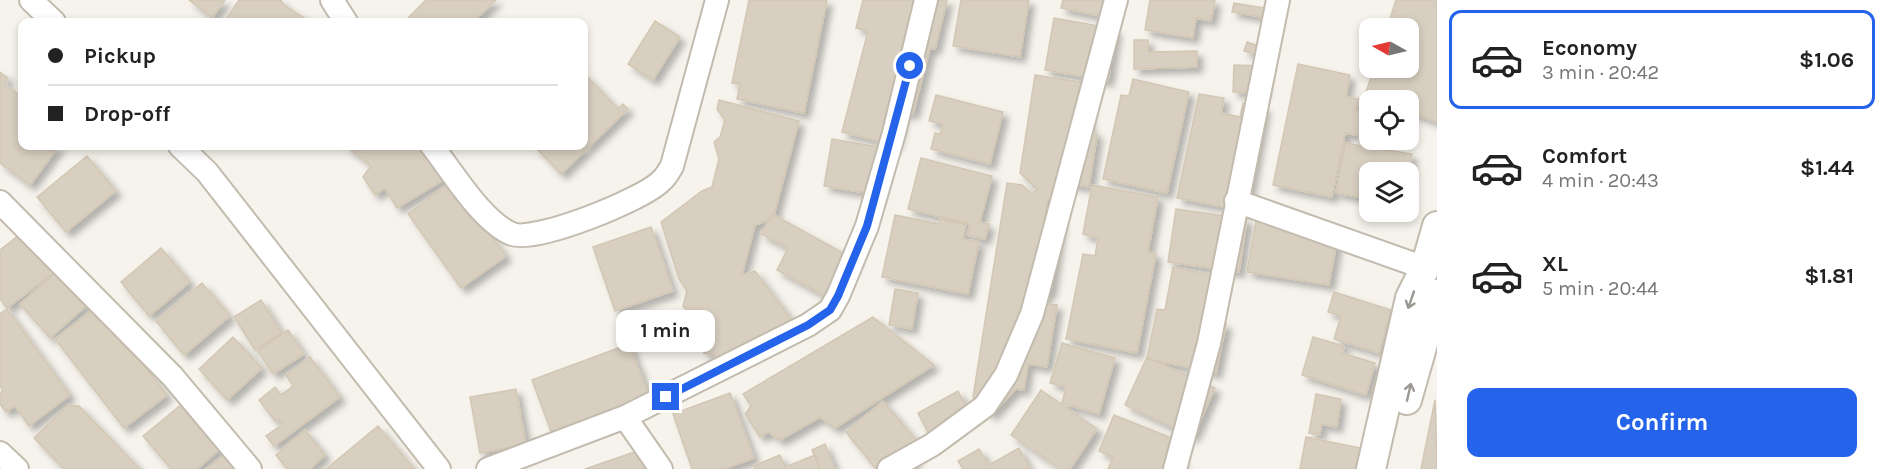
<!DOCTYPE html>
<meta charset="utf-8">
<style>
:root{--surface:#fff;--page:#f6f6f6;--text:#222;--muted:#767676;--line:#e0e0e0;--accent:#2563eb}
body{margin:0;font-family:Karla,sans-serif;background:var(--page);color:var(--text);height:100vh;display:flex;flex-direction:column;font-size:22px;white-space:nowrap}
*{box-sizing:border-box;margin:0}
p{font-size:20px;color:var(--muted)}
.icon{flex:none;width:33px;height:33px;fill:none;stroke:currentColor;stroke-width:2;stroke-linecap:round;stroke-linejoin:round}
.map{position:relative;flex:1;overflow:hidden}
.details{display:flex;flex-direction:column;background:var(--surface);width:450px}
.details>*{flex:none}
.hud{position:absolute;left:18px;top:18px;width:570px;height:132px;border-radius:12px;box-shadow:0 3px 9px #0003;display:grid;align-content:center;height:132px;padding:0 30px;background:var(--surface)}
.needle{width:39px;rotate:278deg}
.fabs{position:absolute;left:1359px;top:18px;display:grid;gap:12px}
.fabs a{display:grid;place-items:center;width:60px;height:60px;border-radius:12px;background:var(--surface);box-shadow:0 3px 9px #0003;font-size:30px}
.end{position:absolute;width:27px;height:27px;margin:-14px;border:8px solid #2563eb;background:#fff;box-shadow:0 0 0 3px #fff}
.from{border-radius:50%}
.bubble{position:absolute;height:42px;border-radius:12px;background:var(--surface);box-shadow:0 3px 9px #0003;font-size:20px;font-weight:700;line-height:42px;text-align:center}
.hud b{display:flex;align-items:center;gap:21px;height:57px;font-size:22px}
.hud b+b{border-top:2px solid var(--line)}
.hud i{width:15px;height:15px;background:var(--text)}
ul{padding:10px 0 0;list-style:none}
li{display:flex;align-items:center;gap:18px;height:99px;margin:0 12px 9px;padding:0 18px;border:3px solid transparent;border-radius:12px}
li div{flex:1}
li b{display:block;font-size:22px}
li em{font-style:normal;font-weight:700}
li.selected{border-color:var(--accent)}
li>.icon{width:54px;height:54px;stroke-width:1.5}
.primary-button{display:flex;gap:12px;margin-top:auto;padding:12px 30px}
.primary-button a{flex:1;height:69px;border-radius:12px;background:var(--accent);color:#fff;font-size:24px;font-weight:700;line-height:69px;text-align:center}
main{display:flex;flex:1;min-height:0}
.map>svg:first-child{display:block}
.building{fill:#d8cfc1;stroke:#d3c7b4;stroke-width:1.5;filter:url(#shadow)}
.lines{fill:none;stroke-linecap:round;stroke-linejoin:round}
.minor-casing{stroke:#c2bbae;stroke-width:26}
.tertiary-casing{stroke:#c2bbae;stroke-width:32}
.minor{stroke:#fff;stroke-width:22}
.tertiary{stroke:#fff;stroke-width:28}
.oneway{stroke:#9c9892}
.route{stroke:#2563eb;stroke-width:8}
</style>
<main>
<div class="map">
<svg width="1437" height="469" viewBox="0 0 1437 469">
<defs>
<filter id="shadow"><feDropShadow dx="5.5" dy="5.5" stdDeviation="3" flood-color="#0004"/></filter>
</defs>
<rect width="100%" height="100%" fill="#f6f3ec"/>
<!-- building -->
<path class="building" d="M 189,0 L 225,0 L 212,18 Z
M 239,0 L 281,0 L 284,5 L 310,22 L 224,22 Z
M 426,0 L 496,0 L 476,19 L 480,22 L 414,22 L 409,17 Z
M 749,0 L 827,0 L 804,113 L 737,99 L 740,84 L 732,83 Z
M 863,0 L 947,0 L 935,49 L 930,48 L 913,114 L 904,111 L 895,145 L 842,132 L 868,31 L 856,28 Z
M 961,0 L 1029,0 L 1020,57 L 953,46 Z
M 1063,0 L 1114,0 L 1111,18 L 1061,8 Z
M 1150,0 L 1212,0 L 1215,1 L 1211,21 L 1196,18 L 1193,38 L 1145,30 Z
M 1396,0 L 1437,0 L 1437,122 L 1408,112 L 1408,100 L 1373,100 L 1364,98 L 1374,68 L 1408,68 L 1408,28 L 1387,28 Z
M 1234,3 L 1264,8 L 1262,17 L 1232,12 Z
M 1054,18 L 1116,29 L 1108,81 L 1045,70 Z
M 655,21 L 680,37 L 653,80 L 628,64 Z
M 1134,40 L 1148,40 L 1148,52 L 1197,51 L 1197,67 L 1134,69 Z
M 1247,42 L 1267,49 L 1264,57 L 1244,51 Z
M 1298,64 L 1350,75 L 1346,97 L 1359,99 L 1356,111 L 1370,114 L 1367,137 L 1345,133 L 1332,197 L 1273,185 Z
M 1234,65 L 1264,66 L 1263,93 L 1233,92 Z
M 0,72 L 8,78 L 4,84 L 22,97 L 22,146 L 59,146 L 30,185 L 0,163 Z
M 584,73 L 618,109 L 623,104 L 628,109 L 561,174 L 534,146 L 584,146 Z
M 1035,75 L 1087,83 L 1089,128 L 1097,135 L 1089,187 L 1064,183 L 1061,201 L 1047,200 L 1045,219 L 1061,221 L 1051,290 L 1040,303 L 1057,305 L 1047,367 L 1028,364 L 1024,390 L 1016,389 L 991,415 L 973,397 L 1007,183 L 1022,185 L 1032,194 L 1037,189 L 1020,173 Z
M 1133,79 L 1189,92 L 1167,193 L 1103,179 L 1121,95 L 1129,96 Z
M 1199,94 L 1224,98 L 1221,113 L 1240,117 L 1243,103 L 1265,107 L 1246,211 L 1177,198 Z
M 936,95 L 1003,112 L 990,164 L 931,149 L 935,133 L 940,134 L 943,124 L 929,121 Z
M 719,100 L 799,121 L 773,219 L 755,225 L 742,275 L 755,271 L 795,324 L 721,364 L 714,355 L 704,353 L 694,319 L 683,306 L 687,291 L 679,279 L 661,222 L 702,191 L 712,187 L 719,159 L 714,142 L 720,137 L 725,120 L 717,109 Z
M 832,139 L 885,148 L 878,195 L 824,186 Z
M 1345,143 L 1412,154 L 1408,175 L 1408,172 L 1370,172 L 1370,199 L 1336,193 Z
M 345,146 L 436,146 L 447,178 L 397,208 L 385,188 L 375,195 L 363,177 L 370,167 L 368,163 Z
M 87,156 L 116,191 L 66,232 L 37,197 Z
M 921,158 L 992,176 L 980,222 L 989,224 L 985,239 L 967,235 L 970,224 L 908,209 Z
M 452,181 L 506,256 L 461,288 L 408,214 Z
M 1092,185 L 1158,197 L 1148,252 L 1156,254 L 1137,353 L 1066,339 L 1083,254 L 1095,256 L 1098,238 L 1083,234 Z
M 1176,209 L 1247,219 L 1239,272 L 1168,262 Z
M 772,214 L 854,259 L 832,300 L 777,270 L 788,248 L 761,234 Z
M 895,215 L 939,224 L 940,219 L 966,224 L 963,239 L 979,242 L 968,294 L 882,277 Z
M 1256,221 L 1338,235 L 1329,285 L 1247,272 Z
M 30,226 L 61,267 L 7,308 L 0,299 L 0,250 Z
M 651,227 L 673,291 L 615,311 L 593,247 Z
M 161,248 L 190,282 L 149,316 L 121,282 Z
M 1173,267 L 1217,276 L 1209,320 L 1226,324 L 1216,373 L 1147,359 L 1157,309 L 1165,310 Z
M 57,271 L 87,305 L 50,338 L 20,304 Z
M 202,283 L 230,316 L 184,355 L 156,321 Z
M 895,289 L 918,293 L 912,329 L 889,325 Z
M 1334,292 L 1391,310 L 1379,353 L 1334,339 L 1341,316 L 1328,312 Z
M 261,300 L 282,333 L 255,350 L 234,317 Z
M 98,306 L 167,395 L 124,428 L 55,339 Z
M 7,309 L 70,395 L 29,426 L 15,406 L 6,412 L 0,404 L 0,393 L 3,391 L 0,386 L 0,314 Z
M 873,317 L 934,365 L 835,428 L 820,417 L 780,440 L 768,432 L 760,437 L 745,414 L 751,406 L 743,394 Z
M 288,330 L 304,354 L 273,374 L 258,351 Z
M 233,337 L 262,368 L 227,400 L 199,369 Z
M 1313,337 L 1344,346 L 1342,353 L 1375,363 L 1366,395 L 1302,375 Z
M 1062,343 L 1115,358 L 1099,414 L 1062,403 L 1066,387 L 1050,383 Z
M 629,344 L 651,401 L 553,437 L 532,380 Z
M 310,357 L 340,397 L 274,446 L 266,436 L 283,424 L 279,419 L 275,421 L 259,400 L 275,387 L 281,395 L 293,386 L 286,375 Z
M 1147,357 L 1215,388 L 1193,437 L 1125,405 Z
M 516,389 L 526,444 L 480,453 L 470,397 Z
M 1041,390 L 1097,429 L 1070,469 L 1061,469 L 1011,435 Z
M 958,391 L 971,416 L 931,438 L 918,413 Z
M 730,393 L 754,458 L 724,469 L 692,469 L 673,414 Z
M 1316,394 L 1341,399 L 1337,427 L 1321,424 L 1320,435 L 1309,433 Z
M 188,399 L 226,444 L 197,469 L 171,469 L 143,436 Z
M 1435,400 L 1437,469 L 1421,469 Z
M 883,401 L 920,445 L 911,469 L 876,469 L 846,432 Z
M 68,405 L 79,406 L 140,469 L 64,469 L 34,438 Z
M 1114,415 L 1177,440 L 1183,469 L 1108,469 L 1113,457 L 1099,451 Z
M 378,426 L 414,469 L 326,469 Z
M 305,430 L 325,455 L 310,469 L 287,469 L 276,455 Z
M 1306,437 L 1365,449 L 1361,469 L 1300,469 Z
M 825,444 L 835,469 L 820,469 L 812,450 Z
M 649,447 L 657,469 L 585,469 Z
M 1019,448 L 1030,469 L 963,469 L 958,461 L 979,449 L 989,465 Z
M 232,450 L 246,469 L 206,469 Z
M 780,455 L 785,467 L 815,455 L 820,469 L 755,469 L 753,466 Z"/>
<g class="lines">
<!-- minor casing -->
<g class="minor-casing">
<path id="minor" d="M 31,0 L 54,22
M 332,0 L 346,22
M 180,146 L 207,172 L 439,469
M 432,146 C 452,171 482,222 512,234 C 536,243 644,199 661,181 C 666,177 669,171 672,166 L 717,0
M 1236,201 L 1425,268
M 0,202 L 173,377 L 250,469
M 625,417 L 661,469
M 0,453 L 17,469
M 488,469 L 625,417 L 808,325 L 830,310 L 838,296 L 867,226 L 894,133 L 926,0
M 889,469 L 932,445 L 985,406 L 1006,375 L 1032,314 L 1116,0
M 1175,469 L 1209,343 L 1278,0"/>
</g>
<!-- tertiary casing -->
<g class="tertiary-casing">
<path id="tertiary" d="M 1407,400 L 1437,294
M 1371,469 L 1410,298 L 1425,268 L 1437,226"/>
</g>
<!-- minor -->
<use href="#minor" class="minor"/>
<!-- tertiary -->
<use href="#tertiary" class="tertiary"/>
</g>
<!-- one-way arrows -->
<defs><path id="oneway-shaft" d="M-6 0H5M1.5-3L5.5 0L1.5 3" fill="none" stroke-width="1.6" stroke-linecap="round" stroke-linejoin="round" transform="scale(1.5)"/></defs>
<g class="oneway">
<use href="#oneway-shaft" transform="translate(1411 300) rotate(109)"/>
<use href="#oneway-shaft" transform="translate(1409 392) rotate(-77)"/>
</g>
<g class="lines">
<!-- route -->
<path class="route" d="M 666,397 L 808,325 L 830,310 L 838,296 L 867,226 L 910,66"/>
</g>
</svg>
<div class="fabs">
<a><svg class="needle" viewBox="-14 -14 28 28"><path d="M0-13l5 13h-10z" fill="#e53935"/><path d="M0 13l5-13h-10z" fill="#767676"/></svg></a>
<a><svg class="icon" aria-label="locate" viewBox="0 0 24 24"><circle cx="12" cy="12" r="6"/><path d="M12 2v4M12 18v4M2 12h4M18 12h4"/></svg></a>
<a><svg class="icon" aria-label="layers" viewBox="0 0 24 24"><path d="M12 4l9 5-9 5-9-5zM3 14l9 5 9-5"/></svg></a>
</div>
<i class="end from" style="left:910px;top:66px"></i>
<i class="end" style="left:666px;top:397px"></i>
<div class="bubble" style="left:616px;top:310px;width:99px">1 min</div>
<div class="hud">
<b><i class="from"></i>Pickup</b>
<b><i></i>Drop-off</b>
</div>
</div>
<section class="details">
<ul>
<li class="selected"><svg class="icon" aria-label="car" viewBox="0 0 24 24"><path d="M5 17H2v-5l4-1 3-4h7l3 4 3 1v5h-3M9 17h6M6 11h13"/><circle cx="7" cy="17" r="2"/><circle cx="17" cy="17" r="2"/></svg><div><b>Economy</b><p>3 min · 20:42</p></div><em>$1.06</em></li>
<li><svg class="icon" aria-label="car" viewBox="0 0 24 24"><path d="M5 17H2v-5l4-1 3-4h7l3 4 3 1v5h-3M9 17h6M6 11h13"/><circle cx="7" cy="17" r="2"/><circle cx="17" cy="17" r="2"/></svg><div><b>Comfort</b><p>4 min · 20:43</p></div><em>$1.44</em></li>
<li><svg class="icon" aria-label="car" viewBox="0 0 24 24"><path d="M5 17H2v-5l4-1 3-4h7l3 4 3 1v5h-3M9 17h6M6 11h13"/><circle cx="7" cy="17" r="2"/><circle cx="17" cy="17" r="2"/></svg><div><b>XL</b><p>5 min · 20:44</p></div><em>$1.81</em></li>
</ul>
<div class="primary-button"><a>Confirm</a></div>
</section>
</main>
